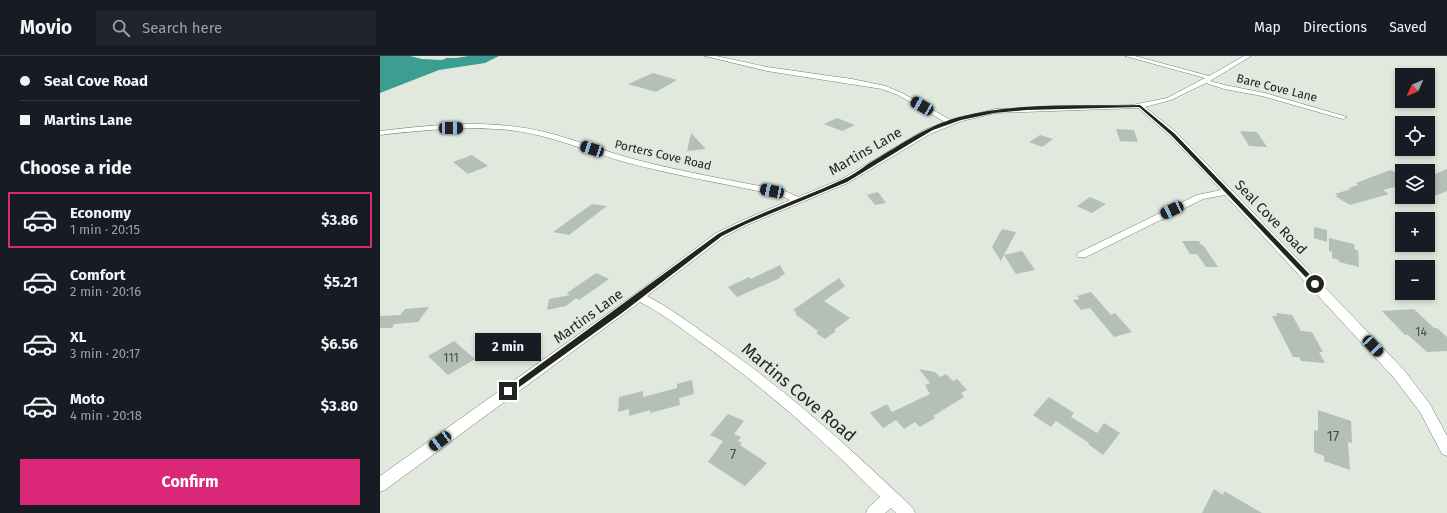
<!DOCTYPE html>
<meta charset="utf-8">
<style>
:root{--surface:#171b24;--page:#20242c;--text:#f1f3f6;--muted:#9ea1a6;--line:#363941;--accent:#db2777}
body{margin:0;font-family:"Fira Sans",sans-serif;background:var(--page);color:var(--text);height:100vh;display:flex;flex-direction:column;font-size:15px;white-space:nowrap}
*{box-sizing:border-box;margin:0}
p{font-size:13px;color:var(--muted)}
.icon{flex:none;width:22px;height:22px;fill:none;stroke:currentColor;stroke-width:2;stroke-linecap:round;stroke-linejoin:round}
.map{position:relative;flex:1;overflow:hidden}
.drawer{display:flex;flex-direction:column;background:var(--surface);width:380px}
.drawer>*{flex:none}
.banner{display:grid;align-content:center;height:88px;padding:0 20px;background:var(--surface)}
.needle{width:26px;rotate:225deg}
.buttons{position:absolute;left:1015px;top:12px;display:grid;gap:8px}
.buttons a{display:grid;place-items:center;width:40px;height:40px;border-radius:0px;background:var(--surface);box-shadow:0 2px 6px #0003;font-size:20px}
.end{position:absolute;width:18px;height:18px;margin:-9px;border:5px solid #222420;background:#fff;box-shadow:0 0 0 2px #fff}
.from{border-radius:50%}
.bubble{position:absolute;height:28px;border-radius:0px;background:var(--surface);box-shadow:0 2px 6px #0003;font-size:13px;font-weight:700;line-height:28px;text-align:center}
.car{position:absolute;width:12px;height:24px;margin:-12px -6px;border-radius:5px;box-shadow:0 0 3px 1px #0007;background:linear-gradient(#222 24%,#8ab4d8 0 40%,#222 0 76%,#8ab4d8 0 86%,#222 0)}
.banner b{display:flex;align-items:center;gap:14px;height:38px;font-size:15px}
.banner b+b{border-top:1px solid var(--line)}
.banner i{width:10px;height:10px;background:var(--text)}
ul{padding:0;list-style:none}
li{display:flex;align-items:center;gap:12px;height:56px;margin:0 8px 6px;padding:0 12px;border:2px solid transparent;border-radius:0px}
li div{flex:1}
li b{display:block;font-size:15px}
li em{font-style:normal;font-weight:700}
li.active{border-color:var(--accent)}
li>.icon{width:36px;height:36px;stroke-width:1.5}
h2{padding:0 20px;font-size:18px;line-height:48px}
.cta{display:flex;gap:8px;margin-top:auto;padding:8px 20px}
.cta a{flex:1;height:46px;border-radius:0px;background:var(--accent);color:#fff;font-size:16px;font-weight:700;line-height:46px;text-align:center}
header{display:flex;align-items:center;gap:24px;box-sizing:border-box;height:56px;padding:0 20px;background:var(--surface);border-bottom:1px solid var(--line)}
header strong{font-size:19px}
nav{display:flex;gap:22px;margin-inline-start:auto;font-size:14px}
.search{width:280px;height:36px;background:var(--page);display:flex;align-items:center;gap:10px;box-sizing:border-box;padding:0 14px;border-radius:0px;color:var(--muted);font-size:15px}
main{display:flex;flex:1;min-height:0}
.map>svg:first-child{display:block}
.water{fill:#3b9e91}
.building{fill:#b4bfb8}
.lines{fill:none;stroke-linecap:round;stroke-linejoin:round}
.minor-casing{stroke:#787e74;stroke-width:1}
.minor{fill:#fff;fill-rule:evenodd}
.route{fill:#222420}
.labels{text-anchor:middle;stroke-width:3.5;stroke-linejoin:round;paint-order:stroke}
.far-street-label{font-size:12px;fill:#222420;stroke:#e1e8dd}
.number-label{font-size:12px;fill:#464b46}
.street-label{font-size:14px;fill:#222420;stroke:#e1e8dd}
.near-number-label{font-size:14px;fill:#464b46}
.near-street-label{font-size:17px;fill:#222420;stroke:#e1e8dd}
</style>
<header>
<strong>Movio</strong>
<div class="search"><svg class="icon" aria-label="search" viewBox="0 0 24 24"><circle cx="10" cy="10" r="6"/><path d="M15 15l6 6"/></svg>Search here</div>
<nav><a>Map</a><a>Directions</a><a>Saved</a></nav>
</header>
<main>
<section class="drawer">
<div class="banner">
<b><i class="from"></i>Seal Cove Road</b>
<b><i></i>Martins Lane</b>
</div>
<h2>Choose a ride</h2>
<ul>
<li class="active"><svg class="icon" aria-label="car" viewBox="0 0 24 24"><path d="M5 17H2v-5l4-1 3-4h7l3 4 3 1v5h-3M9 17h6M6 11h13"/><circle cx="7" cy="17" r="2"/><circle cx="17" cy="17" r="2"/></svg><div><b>Economy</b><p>1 min · 20:15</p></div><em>$3.86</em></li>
<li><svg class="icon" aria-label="car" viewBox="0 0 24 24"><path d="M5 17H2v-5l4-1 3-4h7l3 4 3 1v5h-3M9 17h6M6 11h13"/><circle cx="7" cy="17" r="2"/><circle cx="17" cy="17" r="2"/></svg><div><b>Comfort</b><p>2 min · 20:16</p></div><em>$5.21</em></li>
<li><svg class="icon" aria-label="car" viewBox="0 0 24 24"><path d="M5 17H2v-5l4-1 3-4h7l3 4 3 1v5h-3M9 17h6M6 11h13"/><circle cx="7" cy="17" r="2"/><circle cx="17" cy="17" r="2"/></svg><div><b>XL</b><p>3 min · 20:17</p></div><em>$6.56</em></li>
<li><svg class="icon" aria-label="car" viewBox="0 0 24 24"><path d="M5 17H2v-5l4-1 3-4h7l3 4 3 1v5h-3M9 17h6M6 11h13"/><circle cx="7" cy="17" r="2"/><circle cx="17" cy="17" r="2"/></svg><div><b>Moto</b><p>4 min · 20:18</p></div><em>$3.80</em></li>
</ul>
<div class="cta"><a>Confirm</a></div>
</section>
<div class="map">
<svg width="1067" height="457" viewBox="0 0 1067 457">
<rect width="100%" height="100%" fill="#e1e8dd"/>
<!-- water -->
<path class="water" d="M 0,0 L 30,0 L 42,3 L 62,4 L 67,2 L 76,2 L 89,0 L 119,0 L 105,7 L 59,14 L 0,37 Z"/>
<!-- building -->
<path class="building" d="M 273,17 L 297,24 L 276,36 L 248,28 Z
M 457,62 L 475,69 L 462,75 L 444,68 Z
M 736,73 L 754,74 L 758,86 L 740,85 Z
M 860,75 L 877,76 L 887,91 L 869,90 Z
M 311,77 L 326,93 L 307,95 Z
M 660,79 L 673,83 L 662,91 L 649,86 Z
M 92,99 L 108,110 L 88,118 L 73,106 Z
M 1067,113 L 1067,135 L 1055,140 L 1048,137 L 1048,121 Z
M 1010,114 L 1022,119 L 1022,129 L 1003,134 L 1009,138 L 970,149 L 955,140 L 958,140 L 955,138 L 971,133 L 968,132 L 978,129 L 976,127 Z
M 498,136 L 506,147 L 495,149 L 487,139 Z
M 710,141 L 726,148 L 712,157 L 697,150 Z
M 212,148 L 227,150 L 189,179 L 173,176 Z
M 934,171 L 947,174 L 947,186 L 934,182 Z
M 622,173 L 636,176 L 624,199 L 642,195 L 655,214 L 636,218 L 624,199 L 621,205 L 612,191 Z
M 949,182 L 974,188 L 975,194 L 978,194 L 979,211 L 959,206 L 959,204 L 952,202 L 952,196 L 949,195 Z
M 802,185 L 819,185 L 821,189 L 823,189 L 838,211 L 826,211 L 817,198 L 810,198 Z
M 400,209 L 405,218 L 399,221 L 400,222 L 357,241 L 348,231 L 369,221 L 371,223 Z
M 216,217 L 229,223 L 199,244 L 196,242 L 186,250 L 167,254 L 169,243 L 190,239 L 187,237 Z
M 459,222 L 465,230 L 444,245 L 470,262 L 454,274 L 456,275 L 445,283 L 436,277 L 438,275 L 415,258 L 417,257 L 413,254 Z
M 711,236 L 731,259 L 735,257 L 752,276 L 734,281 L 710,252 L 701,254 L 693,244 L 700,243 L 697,240 Z
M 49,251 L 38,266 L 14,268 L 12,272 L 0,272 L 0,260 L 20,259 L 25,253 Z
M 1034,253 L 1054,272 L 1057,272 L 1067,281 L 1067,295 L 1047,296 L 1028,279 L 1025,279 L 1002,255 Z
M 896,257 L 912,259 L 921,275 L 932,276 L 943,296 L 939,296 L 945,307 L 921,305 L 919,301 L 913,301 L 892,260 L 897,260 Z
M 74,285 L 95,303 L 68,319 L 48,300 Z
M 539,313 L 555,316 L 560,321 L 566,318 L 573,325 L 577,323 L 587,334 L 581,337 L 584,341 L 553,360 L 555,362 L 540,371 L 535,366 L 524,373 L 516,364 L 503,372 L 490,357 L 507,348 L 512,356 L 550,338 L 545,329 L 550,327 Z
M 312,324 L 314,338 L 299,342 L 300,349 L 270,357 L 270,354 L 249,360 L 249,353 L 238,356 L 239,341 L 263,335 L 263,341 L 297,332 L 297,328 Z
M 669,341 L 694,357 L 691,361 L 717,377 L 724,367 L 740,377 L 723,399 L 708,388 L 709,387 L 676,365 L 671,371 L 653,359 Z
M 938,354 L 971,365 L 972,387 L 968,386 L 970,414 L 944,405 L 944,400 L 934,396 L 934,374 L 938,375 Z
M 348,358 L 364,365 L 354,378 L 361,381 L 358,385 L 362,387 L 360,389 L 387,407 L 365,430 L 328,406 L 343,385 L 330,379 Z
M 834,433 L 843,439 L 844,435 L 882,457 L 822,457 Z"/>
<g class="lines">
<!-- minor casing -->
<g class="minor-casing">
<path id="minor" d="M 325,0 L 336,0 L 387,11 L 472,23 L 506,30 L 522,37 L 571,64 L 615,53 L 752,49 L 787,42 L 825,22 L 745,0 L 755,0 L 829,20 L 864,0 L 871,0 L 830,25 L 845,29 L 885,37 L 967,61 L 963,63 L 882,40 L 844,33 L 826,27 L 791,44 L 765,51 L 796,76 L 1024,314 L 1050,348 L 1067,380 L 1067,400 L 1062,398 L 1040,356 L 1014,322 L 845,139 L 823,143 L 706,201 L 698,201 L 697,199 L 698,197 L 817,139 L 841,134 L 790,80 L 758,52 L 615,57 L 582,65 L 550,78 L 468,127 L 367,169 L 344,181 L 267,240 C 290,252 310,267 331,282 C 404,332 469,391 533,452 L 535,457 L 516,457 L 511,452 L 505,457 L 486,457 L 488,452 L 500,441 C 444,385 385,332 320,286 C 301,272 281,257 260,246 L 5,434 L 0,436 L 0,420 L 255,238 L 336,177 L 361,165 L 410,144 L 402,140 C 351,129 298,120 248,107 C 209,96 171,79 130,74 C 87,70 43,74 0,79 L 0,75 C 43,70 87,65 130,70 C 173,74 213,92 253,103 C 303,116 355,125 405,135 L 418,141 L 462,123 L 544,74 L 565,66 L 518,39 L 502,33 L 387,15 Z"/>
</g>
<!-- minor -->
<use href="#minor" class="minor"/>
</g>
<!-- route -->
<path class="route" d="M 760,49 L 795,78 L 937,226 L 937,229 L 933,229 L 791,79 L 759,51 L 647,54 L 614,57 L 581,64 L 553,74 L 536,84 L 467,126 L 366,168 L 342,180 L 242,257 L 131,337 L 128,338 L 124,335 L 338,178 C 378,157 421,143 462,124 C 471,120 480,114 488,108 C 517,91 546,70 579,61 C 635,46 702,50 760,49 Z"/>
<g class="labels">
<!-- far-street labels -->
<g class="far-street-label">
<text transform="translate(897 32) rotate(14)" y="4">Bare Cove Lane</text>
<text transform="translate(283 99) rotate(13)" y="4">Porters Cove Road</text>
</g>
<!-- number labels -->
<g class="number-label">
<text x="1041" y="280">14</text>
<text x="71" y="306">111</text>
</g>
<!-- street labels -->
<g class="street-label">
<text transform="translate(485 95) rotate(-30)" y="5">Martins Lane</text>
<text transform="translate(891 161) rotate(46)" y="5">Seal Cove Road</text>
<text transform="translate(208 260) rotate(-36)" y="5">Martins Lane</text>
</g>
<!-- near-number labels -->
<g class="near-number-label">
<text x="953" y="385">17</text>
<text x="353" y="403">7</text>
</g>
<!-- near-street labels -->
<g class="near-street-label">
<text transform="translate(419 336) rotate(40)" y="6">Martins Cove Road</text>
</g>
</g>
</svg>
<div class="buttons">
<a><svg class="needle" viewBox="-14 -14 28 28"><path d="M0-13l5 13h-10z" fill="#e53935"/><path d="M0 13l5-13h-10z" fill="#9ea1a6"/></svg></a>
<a><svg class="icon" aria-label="locate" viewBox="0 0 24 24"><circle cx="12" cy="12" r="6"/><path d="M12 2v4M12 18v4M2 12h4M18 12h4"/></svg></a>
<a><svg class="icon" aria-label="layers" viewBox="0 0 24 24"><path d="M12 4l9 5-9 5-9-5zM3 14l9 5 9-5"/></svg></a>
<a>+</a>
<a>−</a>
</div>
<i class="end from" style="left:935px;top:228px"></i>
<i class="end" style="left:128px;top:335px"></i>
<div class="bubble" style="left:95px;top:277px;width:66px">2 min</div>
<i class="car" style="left:542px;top:50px;rotate:300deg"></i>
<i class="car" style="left:71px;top:72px;rotate:89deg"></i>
<i class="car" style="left:212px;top:93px;rotate:288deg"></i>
<i class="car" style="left:392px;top:135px;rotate:282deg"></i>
<i class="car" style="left:792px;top:154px;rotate:245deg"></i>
<i class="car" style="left:993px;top:290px;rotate:137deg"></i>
<i class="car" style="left:60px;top:385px;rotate:234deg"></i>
</div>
</main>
